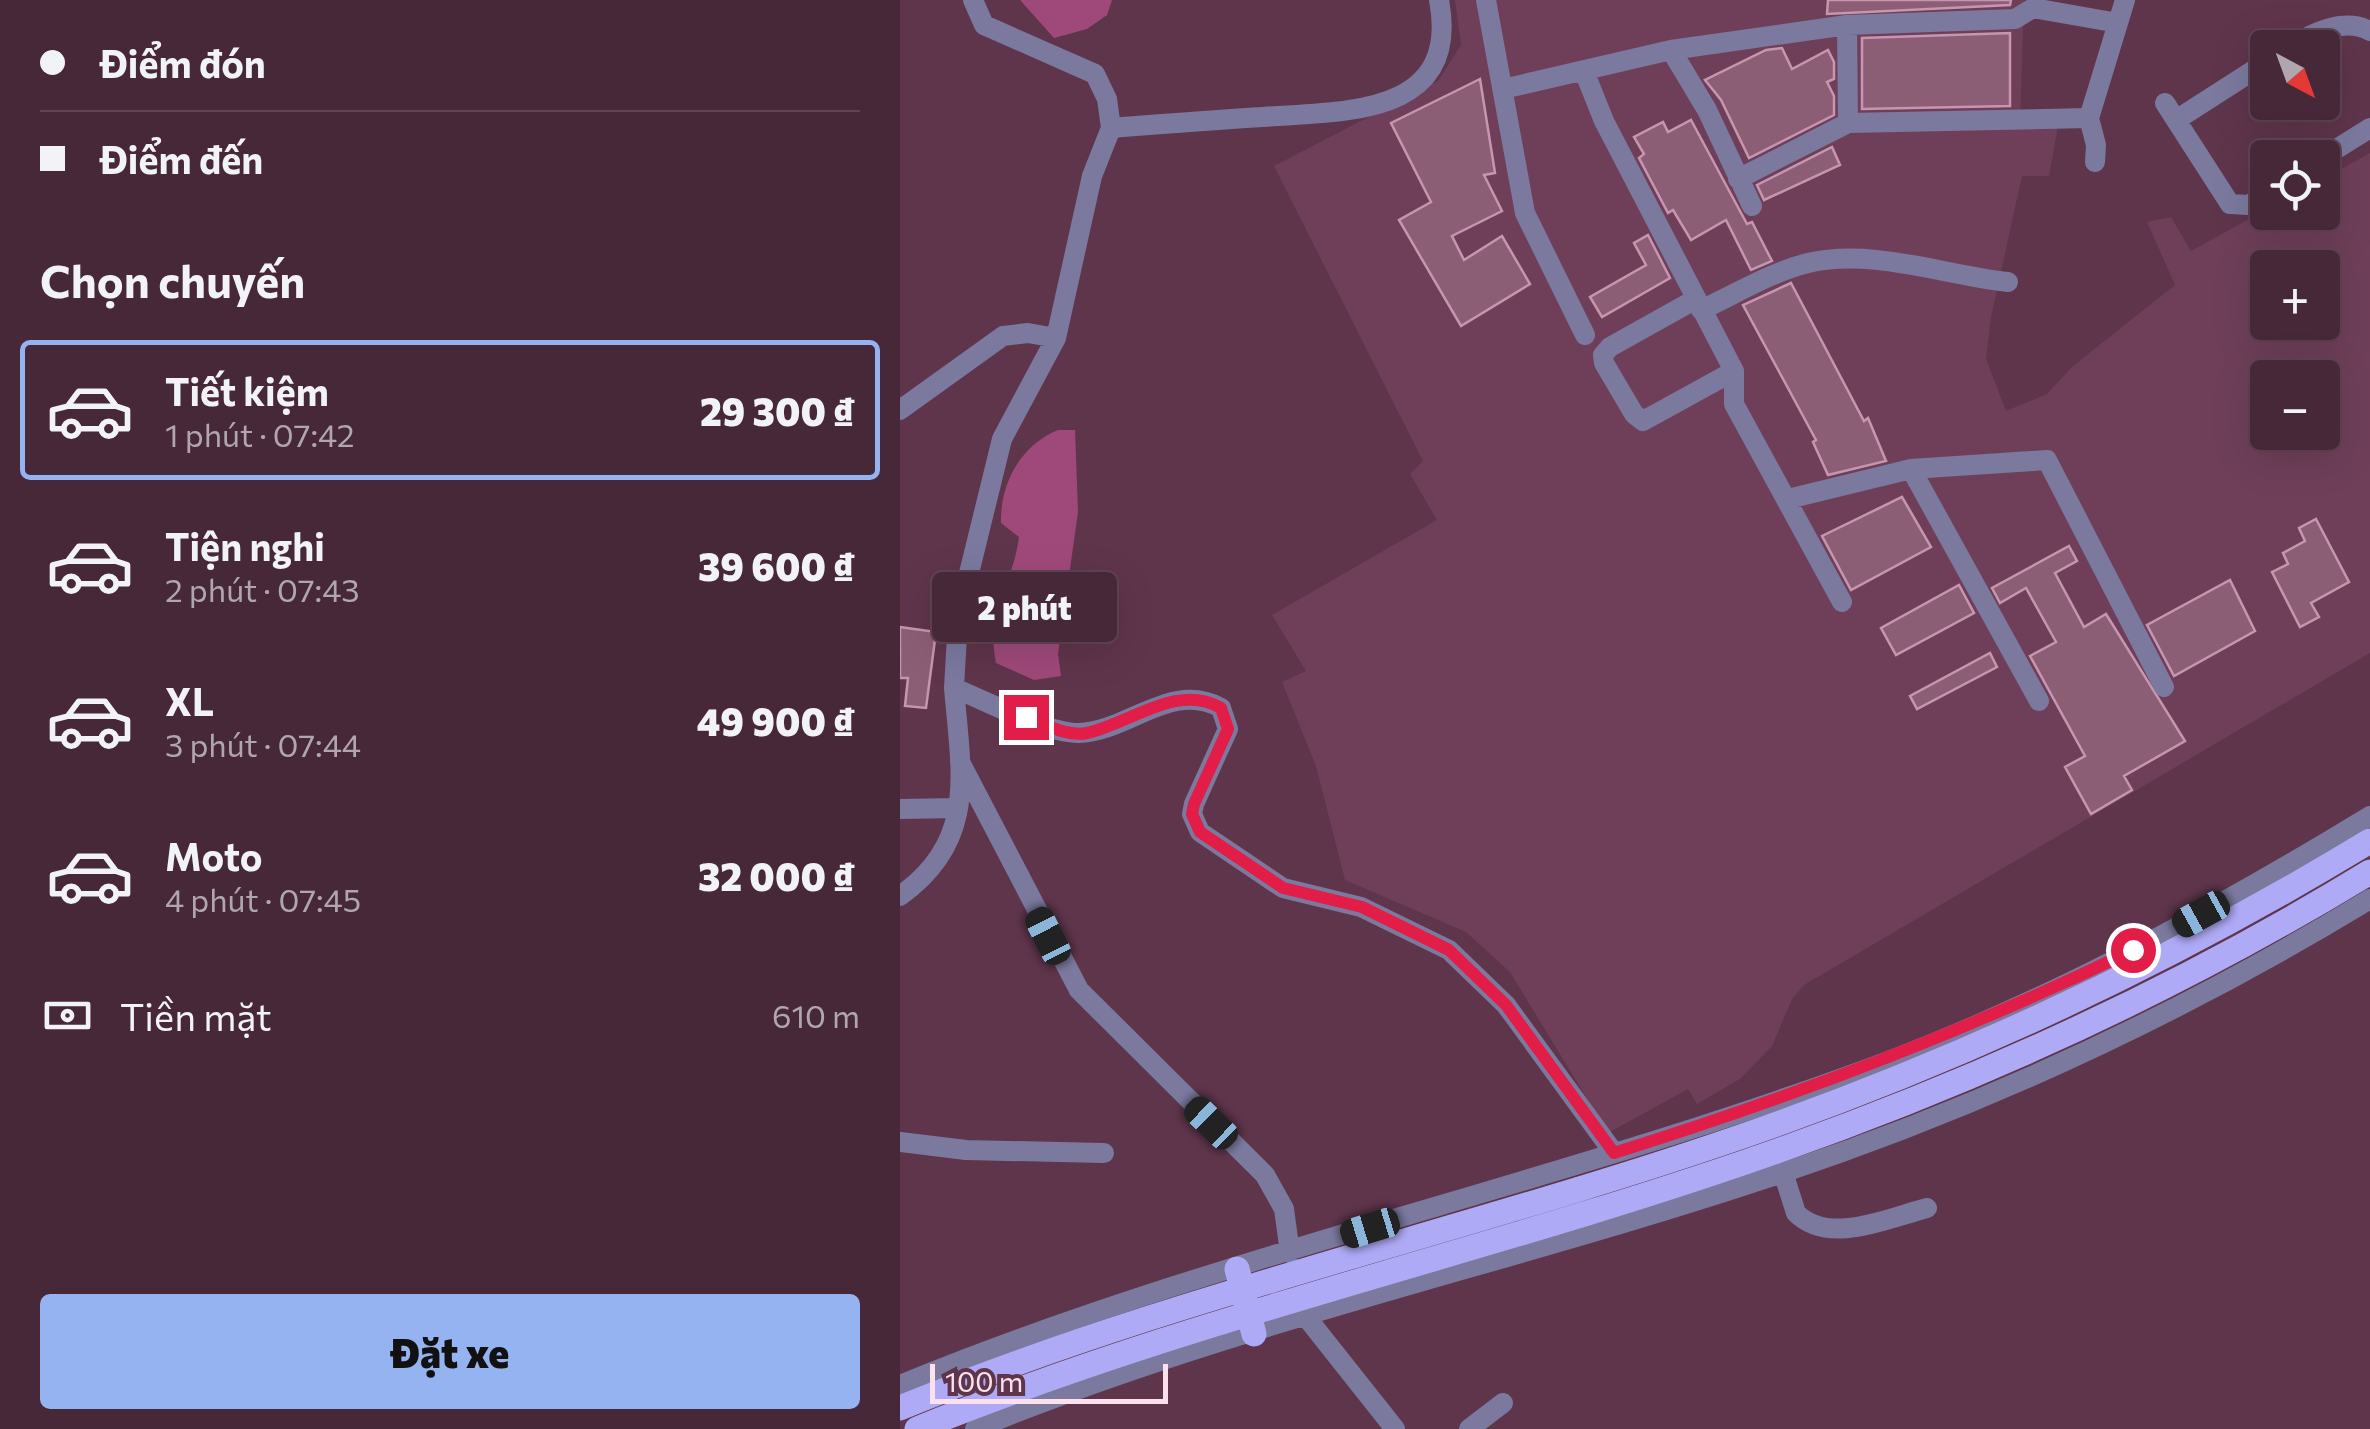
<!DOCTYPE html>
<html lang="vi">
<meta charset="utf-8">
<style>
:root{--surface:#472839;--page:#4e3041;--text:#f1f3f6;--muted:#b0a6ae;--line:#5f4453;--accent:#95b2f1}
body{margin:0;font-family:Commissioner,sans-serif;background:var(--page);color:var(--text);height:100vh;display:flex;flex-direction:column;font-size:38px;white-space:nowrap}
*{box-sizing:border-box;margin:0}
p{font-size:32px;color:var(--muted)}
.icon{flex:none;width:55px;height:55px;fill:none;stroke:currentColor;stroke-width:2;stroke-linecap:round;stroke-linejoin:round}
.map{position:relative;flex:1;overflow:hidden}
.panel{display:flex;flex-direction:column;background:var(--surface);width:900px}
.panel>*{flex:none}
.guide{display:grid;align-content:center;height:220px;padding:0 40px;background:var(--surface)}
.needle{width:65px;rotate:139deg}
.buttons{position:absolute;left:1350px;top:30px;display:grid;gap:20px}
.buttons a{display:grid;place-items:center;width:90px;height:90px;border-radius:10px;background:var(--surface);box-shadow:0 10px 40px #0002,0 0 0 2px var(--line);font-size:50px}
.scale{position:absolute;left:30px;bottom:25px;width:238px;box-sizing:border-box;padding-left:10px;border:5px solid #fbe0ed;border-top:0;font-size:28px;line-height:35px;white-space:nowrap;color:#fbe0ed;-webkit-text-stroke:8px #5f354c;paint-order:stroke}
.end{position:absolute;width:45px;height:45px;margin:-22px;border:12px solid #e11d48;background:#fff;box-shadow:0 0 0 5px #fff}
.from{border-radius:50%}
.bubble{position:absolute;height:70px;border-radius:10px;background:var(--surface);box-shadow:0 10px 40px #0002,0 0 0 2px var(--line);font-size:32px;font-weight:800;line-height:70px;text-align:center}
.car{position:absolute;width:30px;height:60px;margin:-30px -15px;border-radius:12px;box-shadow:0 0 8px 2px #0007;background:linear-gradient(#222 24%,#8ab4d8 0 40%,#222 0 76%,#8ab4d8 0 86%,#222 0)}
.guide b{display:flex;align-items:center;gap:35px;height:95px;font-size:38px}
.guide b+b{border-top:2px solid var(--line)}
.guide i{width:25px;height:25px;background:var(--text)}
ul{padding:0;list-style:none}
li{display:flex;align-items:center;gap:30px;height:140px;margin:0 20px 15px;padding:0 20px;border:5px solid transparent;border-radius:10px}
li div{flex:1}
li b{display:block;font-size:38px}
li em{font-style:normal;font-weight:800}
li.on{border-color:var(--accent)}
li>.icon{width:90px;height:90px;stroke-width:1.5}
h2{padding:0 40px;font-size:45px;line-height:120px}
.pay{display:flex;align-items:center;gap:25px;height:110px;padding:0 40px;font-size:38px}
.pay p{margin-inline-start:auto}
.primary-button{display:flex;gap:20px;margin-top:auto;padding:20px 40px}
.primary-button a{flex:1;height:115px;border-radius:10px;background:var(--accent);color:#111;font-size:40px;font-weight:800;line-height:115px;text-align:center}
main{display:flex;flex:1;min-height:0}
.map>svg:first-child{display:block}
.built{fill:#6f3f59;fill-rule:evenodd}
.water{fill:#9f497a}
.building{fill:#8c5e76;stroke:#c795ae;stroke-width:2.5}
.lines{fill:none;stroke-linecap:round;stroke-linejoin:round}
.minor{stroke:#7b799e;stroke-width:20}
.major{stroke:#afaaf6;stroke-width:25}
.route{stroke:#e11d48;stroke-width:12}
</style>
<main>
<section class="panel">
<div class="guide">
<b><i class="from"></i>Điểm đón</b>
<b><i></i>Điểm đến</b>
</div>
<h2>Chọn chuyến</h2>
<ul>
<li class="on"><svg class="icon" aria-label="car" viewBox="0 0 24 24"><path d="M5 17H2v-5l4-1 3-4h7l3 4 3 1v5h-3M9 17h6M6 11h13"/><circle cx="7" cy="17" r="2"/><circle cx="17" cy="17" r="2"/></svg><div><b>Tiết kiệm</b><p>1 phút · 07:42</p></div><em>29 300 ₫</em></li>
<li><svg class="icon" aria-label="car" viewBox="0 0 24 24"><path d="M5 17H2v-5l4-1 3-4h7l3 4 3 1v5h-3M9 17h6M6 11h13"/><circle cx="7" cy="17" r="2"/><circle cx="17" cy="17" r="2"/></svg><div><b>Tiện nghi</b><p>2 phút · 07:43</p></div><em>39 600 ₫</em></li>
<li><svg class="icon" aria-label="car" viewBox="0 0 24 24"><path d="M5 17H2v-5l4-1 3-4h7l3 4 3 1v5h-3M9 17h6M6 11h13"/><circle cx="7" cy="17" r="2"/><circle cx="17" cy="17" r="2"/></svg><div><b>XL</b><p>3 phút · 07:44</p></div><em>49 900 ₫</em></li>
<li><svg class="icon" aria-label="car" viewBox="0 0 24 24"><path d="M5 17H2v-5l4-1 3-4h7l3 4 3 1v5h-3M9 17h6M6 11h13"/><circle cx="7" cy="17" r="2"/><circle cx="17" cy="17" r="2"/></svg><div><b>Moto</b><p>4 phút · 07:45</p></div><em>32 000 ₫</em></li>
</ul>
<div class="pay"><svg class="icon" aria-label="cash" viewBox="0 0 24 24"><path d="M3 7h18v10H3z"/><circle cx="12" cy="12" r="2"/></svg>Tiền mặt<p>610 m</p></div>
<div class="primary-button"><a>Đặt xe</a></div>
</section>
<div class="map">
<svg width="1470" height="1429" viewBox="0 0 1470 1429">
<rect width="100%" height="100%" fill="#5f354c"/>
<!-- built -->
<path class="built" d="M 555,0 L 1124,0 L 1120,118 L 1159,120 L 1149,176 L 1122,176 L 1091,317 L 1086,359 L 1106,411 L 1147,394 L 1173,366 L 1275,285 L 1247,222 L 1271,217 L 1291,251 L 1367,209 L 1422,212 L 1423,179 L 1470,153 L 1470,653 L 904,985 L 892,999 L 872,1046 L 840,1079 L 797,1104 L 788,1089 L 708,1133 L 610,972 L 566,932 L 445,880 L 416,766 L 382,682 L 406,671 L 372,615 L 537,520 L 510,474 L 523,461 L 374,166 L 538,81 L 561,45 ZM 1368,268 L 1422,268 L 1422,322 L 1368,322 ZM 1368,378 L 1422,378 L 1422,432 L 1368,432 Z"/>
<!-- water -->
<path class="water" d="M 120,0 L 212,0 L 207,15 L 187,29 L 154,38 Z
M 158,430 L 175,430 L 178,512 L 158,654 L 161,676 L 134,680 L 96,663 C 85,608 112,589 119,537 L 101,523 C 100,483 121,445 158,430 Z"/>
<!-- building -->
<path class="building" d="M 928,0 L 1111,0 L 1110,5 L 927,14 Z
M 1110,33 L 1110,106 L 962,109 L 962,38 Z
M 882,48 L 892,69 L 928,50 L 934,62 L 934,79 L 927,82 L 934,96 L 934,115 L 849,158 L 821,100 L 805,80 L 866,50 Z
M 580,79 L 595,173 L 584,175 L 602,211 L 552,236 L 564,260 L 602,236 L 630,284 L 561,326 L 499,220 L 531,202 L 491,123 Z
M 791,120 L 847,224 L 852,222 L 872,261 L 851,270 L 826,220 L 791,240 L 773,210 L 768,213 L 739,158 L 744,154 L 734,137 L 763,122 L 768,132 Z
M 932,147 L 940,165 L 864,200 L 857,185 Z
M 748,235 L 770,278 L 702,317 L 690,297 L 746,265 L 734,243 Z
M 891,283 L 964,421 L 968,418 L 986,461 L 928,475 L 913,442 L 916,440 L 843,305 Z
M 1002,497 L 1031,547 L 951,590 L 922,536 Z
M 1416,519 L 1449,582 L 1411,603 L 1419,617 L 1400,627 L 1372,572 L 1388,564 L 1383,553 L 1405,541 L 1399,528 Z
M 1169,546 L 1177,561 L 1155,573 L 1184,627 L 1206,614 L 1285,741 L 1224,776 L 1232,790 L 1191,814 L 1165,767 L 1185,756 L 1130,656 L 1156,642 L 1126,588 L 1100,603 L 1092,588 Z
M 1330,580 L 1355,631 L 1274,676 L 1247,625 Z
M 1059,585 L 1074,613 L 996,655 L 981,628 Z
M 0,627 L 36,632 L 26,708 L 5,706 L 8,678 L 0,678 Z
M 1090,653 L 1097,667 L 1017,709 L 1010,696 Z"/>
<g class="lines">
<!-- minor -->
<path class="minor" d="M 73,0 L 84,25 L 195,74 L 207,99 L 211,128
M 539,0 C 561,117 444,111 363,117 C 313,120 262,124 211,128 L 192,176 L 156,338 L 102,439 L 58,618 L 54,688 C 87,701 145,733 179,733 C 227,732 272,680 321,708 L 328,729 L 294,804 L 292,814 L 300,832 L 383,888 L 461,907 L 549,950 L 606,1005 L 714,1153
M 586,0 L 625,213 L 685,335
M 947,25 L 948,123
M 1389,48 C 1411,33 1444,17 1470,31
M 771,50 L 947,25 L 1115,19 L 1133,8 L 1218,23
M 684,71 L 704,121 L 834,371 L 834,404 L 942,602
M 603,89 L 771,50 L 807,110 L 852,206
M 1265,103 L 1330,204 L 1349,205 L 1368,193
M 1276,120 L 1368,61
M 1422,158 L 1470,128
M 1195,162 L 1196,145 L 1189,118 L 1225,0
M 838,179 L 948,123 L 1189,118
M 796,299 L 710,347 L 703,355 L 704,363 L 734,414 L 743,421 L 834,371
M 801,310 C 836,294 871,272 908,263 C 972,248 1044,275 1108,282
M 0,410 L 103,336 L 128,333 L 156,338
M 1011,469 L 1139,701
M 888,499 L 1011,469 L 1147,460 L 1264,687
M 60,762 L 179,990 L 365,1175 L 384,1209 L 390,1253
M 0,809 L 57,808
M 0,896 C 78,840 61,773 54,688
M 0,1142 L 66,1150 L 204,1153
M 883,1172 L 896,1213 C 929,1246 988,1218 1027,1208
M 407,1318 L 495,1429
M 0,1385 C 323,1252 670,1182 996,1058 C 1162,994 1319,908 1470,816
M 75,1429 C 331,1324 605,1265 867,1178 C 1077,1109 1281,1014 1470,899
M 569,1429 L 603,1403"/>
<!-- major -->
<path class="major" d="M 337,1269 L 354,1334
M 0,1408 C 275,1295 566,1232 846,1135 C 1065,1059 1272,961 1470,841
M 17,1429 C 291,1317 581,1254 860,1157 C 1073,1083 1277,990 1470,872"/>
</g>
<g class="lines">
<!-- route -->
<path class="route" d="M 126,717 C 145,724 166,737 187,733 C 230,724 277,682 321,708 L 328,729 L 294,804 L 292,814 L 300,832 L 383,888 L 462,907 L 549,950 L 606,1005 L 714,1153 C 893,1097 1065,1032 1233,950"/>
</g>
</svg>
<div class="buttons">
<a><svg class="needle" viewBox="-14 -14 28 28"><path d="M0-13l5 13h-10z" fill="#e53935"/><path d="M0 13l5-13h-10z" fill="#b0a6ae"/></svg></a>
<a><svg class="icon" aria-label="locate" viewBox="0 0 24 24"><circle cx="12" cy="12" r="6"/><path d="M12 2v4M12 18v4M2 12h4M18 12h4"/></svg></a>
<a>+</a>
<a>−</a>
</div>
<div class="scale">100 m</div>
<i class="end from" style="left:1233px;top:950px"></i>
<i class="end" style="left:126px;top:717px"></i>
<div class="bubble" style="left:32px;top:572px;width:185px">2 phút</div>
<i class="car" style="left:1301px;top:914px;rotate:241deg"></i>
<i class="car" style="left:148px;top:936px;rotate:333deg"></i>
<i class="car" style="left:311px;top:1123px;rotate:314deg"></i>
<i class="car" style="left:470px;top:1228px;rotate:253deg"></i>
</div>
</main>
